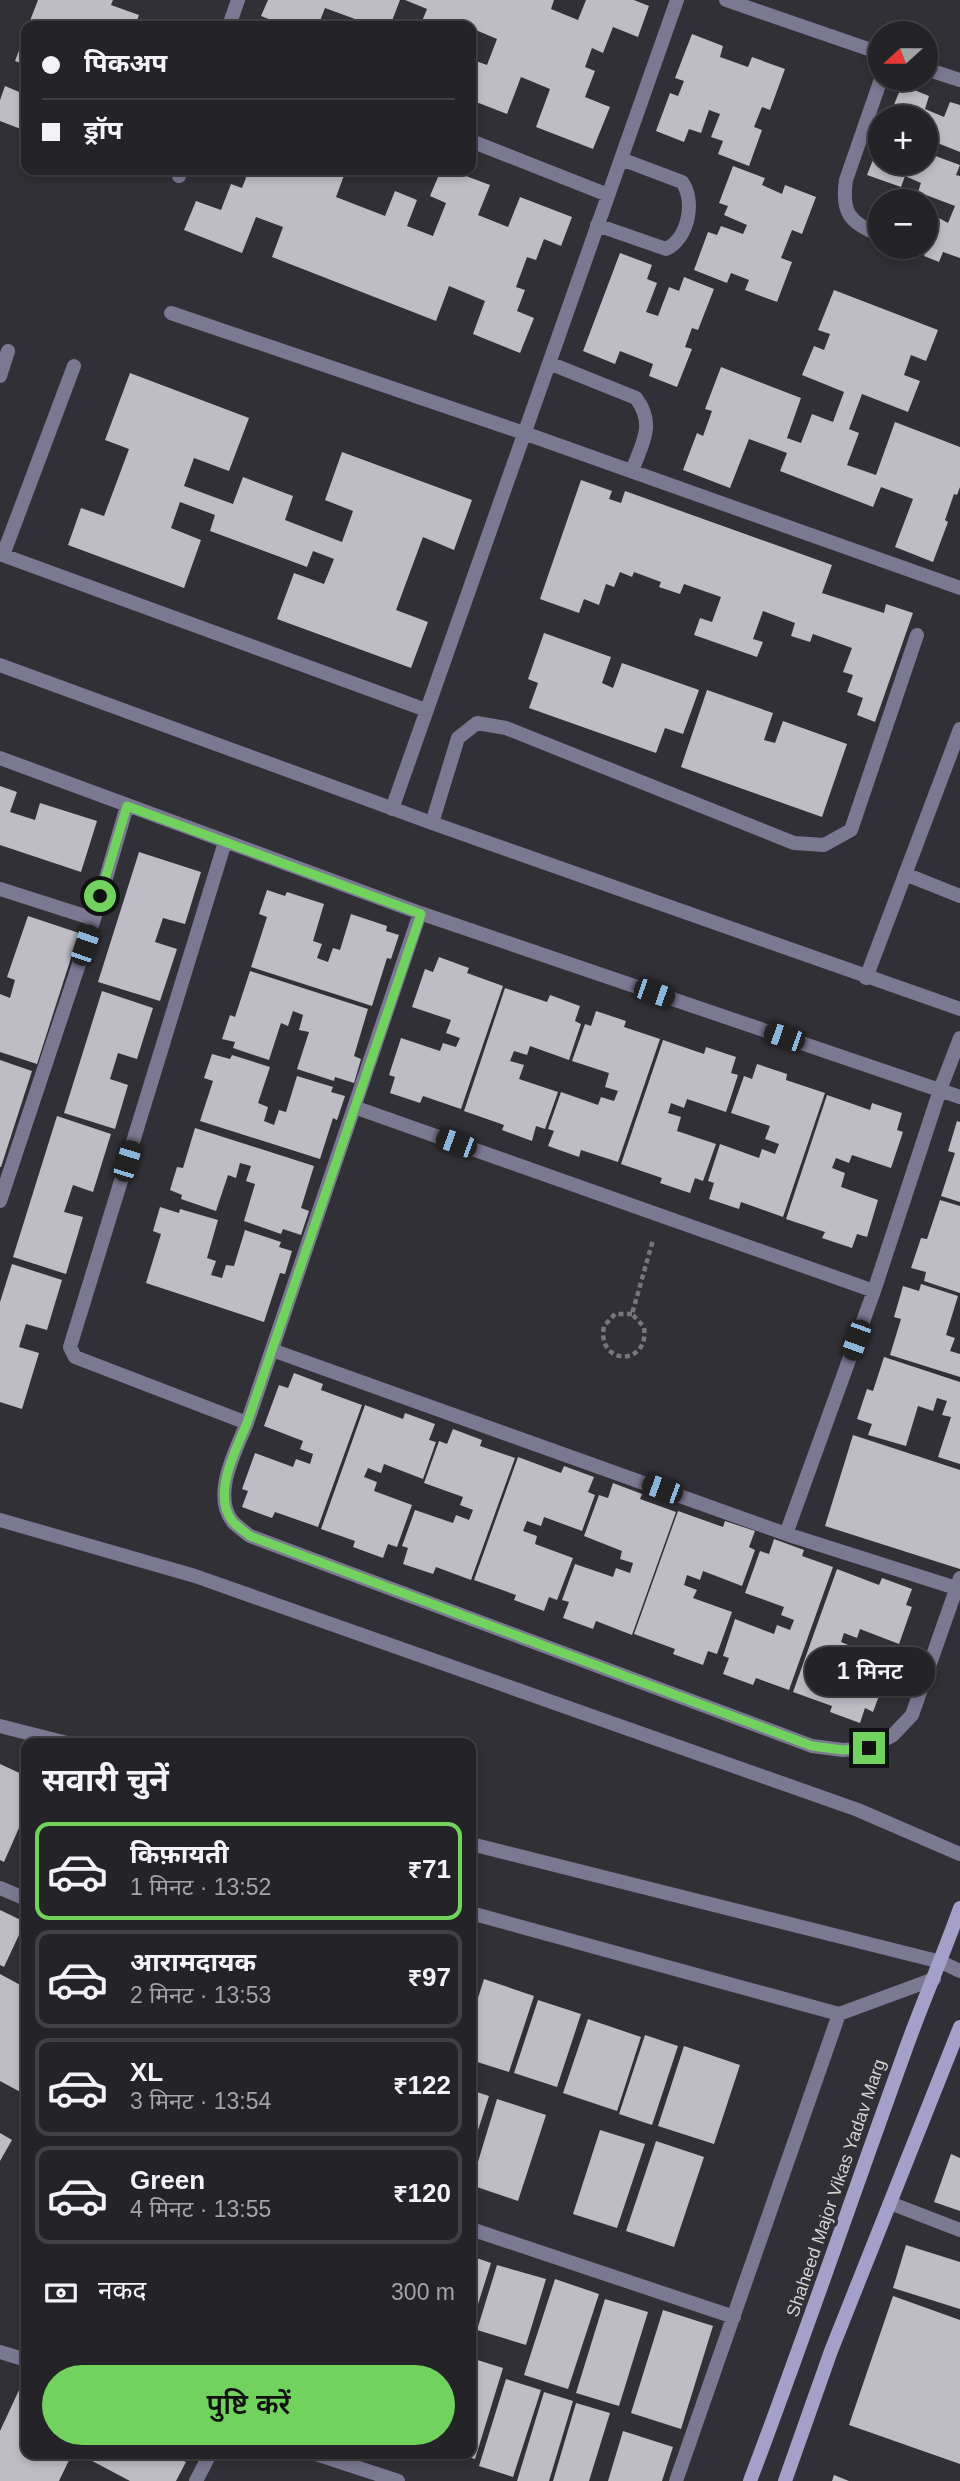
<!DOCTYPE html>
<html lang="hi">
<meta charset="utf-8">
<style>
:root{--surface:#242428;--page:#2c2c30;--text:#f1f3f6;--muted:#a3a4a8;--line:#414145;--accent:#71d35e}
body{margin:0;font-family:Helvetica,"Noto Sans Devanagari",sans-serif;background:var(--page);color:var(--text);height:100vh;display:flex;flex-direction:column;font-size:26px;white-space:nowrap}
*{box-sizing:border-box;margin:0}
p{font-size:23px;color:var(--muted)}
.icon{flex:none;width:38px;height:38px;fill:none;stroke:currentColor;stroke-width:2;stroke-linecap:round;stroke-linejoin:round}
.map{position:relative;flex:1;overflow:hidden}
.drawer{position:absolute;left:21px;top:1738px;width:455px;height:721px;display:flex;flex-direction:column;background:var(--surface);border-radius:14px;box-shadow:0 4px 10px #0003,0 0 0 2px var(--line)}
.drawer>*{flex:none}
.top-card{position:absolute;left:21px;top:21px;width:455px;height:154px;border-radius:14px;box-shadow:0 4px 10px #0003,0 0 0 2px var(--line);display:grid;align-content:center;height:154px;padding:0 21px;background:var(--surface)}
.needle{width:46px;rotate:249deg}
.tools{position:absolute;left:868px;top:21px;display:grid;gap:14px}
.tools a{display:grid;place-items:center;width:70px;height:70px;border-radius:50%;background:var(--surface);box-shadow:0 4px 10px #0003,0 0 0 2px var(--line);font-size:35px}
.end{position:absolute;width:32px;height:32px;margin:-16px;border:9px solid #71d35e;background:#111;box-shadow:0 0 0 4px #111}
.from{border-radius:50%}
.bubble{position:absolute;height:49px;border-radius:24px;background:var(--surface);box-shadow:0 4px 10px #0003,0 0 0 2px var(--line);font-size:23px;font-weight:600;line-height:49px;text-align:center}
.car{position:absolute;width:21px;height:42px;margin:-21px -10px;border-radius:9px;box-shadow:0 0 5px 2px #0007;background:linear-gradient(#222 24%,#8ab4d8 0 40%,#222 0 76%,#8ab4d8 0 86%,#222 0)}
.top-card b{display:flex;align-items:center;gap:24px;height:66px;font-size:26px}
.top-card b+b{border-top:2px solid var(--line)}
.top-card i{width:18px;height:18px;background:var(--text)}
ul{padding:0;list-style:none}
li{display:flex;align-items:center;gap:21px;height:98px;margin:0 14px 10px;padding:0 7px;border:4px solid var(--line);border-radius:14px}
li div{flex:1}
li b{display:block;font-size:26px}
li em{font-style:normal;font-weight:600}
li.selected{border-color:var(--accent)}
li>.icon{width:63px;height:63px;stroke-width:1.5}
h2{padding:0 21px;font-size:32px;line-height:84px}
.pay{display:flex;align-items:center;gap:18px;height:77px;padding:0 21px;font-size:26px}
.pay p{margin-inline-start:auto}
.cta{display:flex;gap:14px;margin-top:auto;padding:14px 21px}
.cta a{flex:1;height:80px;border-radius:42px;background:var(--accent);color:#111;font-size:28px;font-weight:600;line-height:80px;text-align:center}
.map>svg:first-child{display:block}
.building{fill:#bebdc5}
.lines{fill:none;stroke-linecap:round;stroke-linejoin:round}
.path{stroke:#76767b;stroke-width:4.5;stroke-dasharray:5 3.5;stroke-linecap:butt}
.minor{stroke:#7b7892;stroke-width:14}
.tertiary{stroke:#7b7892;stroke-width:14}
.secondary{stroke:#a5a0ca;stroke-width:14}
.route{stroke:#71d35e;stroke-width:9}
.labels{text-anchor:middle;stroke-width:7;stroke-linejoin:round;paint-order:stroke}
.street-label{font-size:18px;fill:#d3d3d7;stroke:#303036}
</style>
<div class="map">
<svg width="960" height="2481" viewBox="0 0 960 2481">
<rect width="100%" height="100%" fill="#303036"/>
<!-- building -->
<path class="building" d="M 38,0 L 113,0 L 111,5 L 139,15 L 135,26 L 28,26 Z
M 268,0 L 400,0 L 390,26 L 353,26 L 355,19 L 325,8 L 318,26 L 286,26 L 261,16 Z
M 405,0 L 554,0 L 551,9 L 578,20 L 586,0 L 634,0 L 649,6 L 638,37 L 613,27 L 603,53 L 592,48 L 585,67 L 595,71 L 585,97 L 610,107 L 593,149 L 536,127 L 550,89 L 521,77 L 507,114 L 471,100 L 473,60 L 487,65 L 497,39 L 471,28 L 471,26 L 448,19 L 446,26 L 420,26 L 427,9 Z
M 26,32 L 26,65 L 15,61 Z
M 692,34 L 723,46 L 720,57 L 748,67 L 752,57 L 785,69 L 770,110 L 762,107 L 754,127 L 762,130 L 749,166 L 718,154 L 723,141 L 711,137 L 720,114 L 709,110 L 701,133 L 689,129 L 684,142 L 656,131 L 670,93 L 678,96 L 684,81 L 675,78 Z
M 902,85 L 929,96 L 925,109 L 944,117 L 950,102 L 960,105 L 960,152 L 935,142 L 930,154 L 960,165 L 956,175 L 960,176 L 960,258 L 943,252 L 939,262 L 924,256 L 939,218 L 948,223 L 955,206 L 918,192 L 921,183 L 905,176 L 901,187 L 867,175 L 880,142 L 880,163 L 926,163 L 926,117 L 889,117 Z
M 5,86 L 24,94 L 26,88 L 26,131 L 0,121 L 0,100 Z
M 733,166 L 765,178 L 762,185 L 782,194 L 785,185 L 816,197 L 802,234 L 792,230 L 781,258 L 792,262 L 777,302 L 745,290 L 749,280 L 731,273 L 727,283 L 694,270 L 708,232 L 717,235 L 721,226 L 743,234 L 747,225 L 724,215 L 728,206 L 719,203 Z
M 249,170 L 362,170 L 360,175 L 346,170 L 336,197 L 385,216 L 395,191 L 417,200 L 407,226 L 433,236 L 446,203 L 430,196 L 441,170 L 450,170 L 490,185 L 478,215 L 508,227 L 520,197 L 572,217 L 561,246 L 544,239 L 536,260 L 527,257 L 516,287 L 525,290 L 517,311 L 534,318 L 520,353 L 473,334 L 485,301 L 449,286 L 436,321 L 272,257 L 283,227 L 256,217 L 242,253 L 184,230 L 196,201 L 221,210 L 231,184 L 242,188 Z
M 620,253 L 652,265 L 647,279 L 657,283 L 646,312 L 658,316 L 669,287 L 679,291 L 684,277 L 714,289 L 698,330 L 692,328 L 685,347 L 692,349 L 677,387 L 649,376 L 653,364 L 620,351 L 615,364 L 583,351 Z
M 834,290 L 938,330 L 926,361 L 911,355 L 904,375 L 920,381 L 908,412 L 862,394 L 849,429 L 859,433 L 847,465 L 876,475 L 895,422 L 960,447 L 960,487 L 957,495 L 954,494 L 945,520 L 948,522 L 933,562 L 895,547 L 913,499 L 881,487 L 873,507 L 780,471 L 787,453 L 749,439 L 730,488 L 683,470 L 697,433 L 703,436 L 712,411 L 705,409 L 721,367 L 801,398 L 787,438 L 801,443 L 812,414 L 833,422 L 844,392 L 802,375 L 814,346 L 824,350 L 830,334 L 818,330 Z
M 130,373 L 249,418 L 229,471 L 194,458 L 184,486 L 233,504 L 243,477 L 293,496 L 285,520 L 342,542 L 353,511 L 325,500 L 342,452 L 472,500 L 454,550 L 423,537 L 396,610 L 428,622 L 411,668 L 277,619 L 294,573 L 324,584 L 334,559 L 313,551 L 307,567 L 210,531 L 215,515 L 180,502 L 171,528 L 201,540 L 184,588 L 68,545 L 81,508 L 104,516 L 129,449 L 105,440 Z
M 581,480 L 612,491 L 609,499 L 621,503 L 625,491 L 832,565 L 822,593 L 884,613 L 886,604 L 913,613 L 875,722 L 857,715 L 863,698 L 847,692 L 853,675 L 843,672 L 852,648 L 813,634 L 810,642 L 791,636 L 795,623 L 763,611 L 753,639 L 763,642 L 757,657 L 694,635 L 700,618 L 712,622 L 721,597 L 684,584 L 680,594 L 659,587 L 661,582 L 634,572 L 632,577 L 620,572 L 614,587 L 606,584 L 599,605 L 584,599 L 579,613 L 540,599 Z
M 544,633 L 611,657 L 602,683 L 613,688 L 622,663 L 699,690 L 683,734 L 665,728 L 656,753 L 529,708 L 538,683 L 528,679 Z
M 707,690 L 773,713 L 764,740 L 775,743 L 783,721 L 847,744 L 822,817 L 681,767 Z
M 0,786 L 17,792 L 10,812 L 35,820 L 40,803 L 97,821 L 81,872 L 0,845 Z
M 139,852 L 201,872 L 185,924 L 163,918 L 155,942 L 177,949 L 160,1001 L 98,982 Z
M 267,890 L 285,896 L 287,892 L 324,904 L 313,941 L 322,944 L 317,958 L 328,962 L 333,948 L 340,950 L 351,914 L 387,926 L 386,931 L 399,935 L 391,959 L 387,958 L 372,1006 L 251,967 L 267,917 L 259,914 Z
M 28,916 L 79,933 L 37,1064 L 0,1052 L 0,994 L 10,998 L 15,980 L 7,977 Z
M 439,957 L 469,968 L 467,973 L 503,986 L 461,1109 L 423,1096 L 420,1103 L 390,1093 L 395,1077 L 389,1075 L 401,1038 L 440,1051 L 443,1043 L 456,1047 L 460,1038 L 446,1033 L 451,1020 L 412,1007 L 425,969 L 433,972 Z
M 250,971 L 368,1009 L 354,1056 L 361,1059 L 354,1083 L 335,1077 L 334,1081 L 297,1069 L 309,1032 L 299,1030 L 303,1015 L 293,1011 L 288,1026 L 281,1023 L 269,1060 L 233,1048 L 235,1042 L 222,1039 L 230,1015 L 235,1017 Z
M 505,988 L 547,1002 L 550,995 L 580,1006 L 575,1021 L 581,1024 L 569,1060 L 530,1046 L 527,1055 L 514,1051 L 510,1061 L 524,1065 L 519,1079 L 558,1092 L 545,1129 L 536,1126 L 532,1141 L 502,1130 L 504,1125 L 464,1111 Z
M 102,991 L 153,1008 L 137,1059 L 118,1053 L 110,1079 L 128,1085 L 115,1129 L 64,1113 Z
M 596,1011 L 626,1021 L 624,1027 L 660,1039 L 618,1162 L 581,1150 L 579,1157 L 548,1146 L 554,1131 L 548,1129 L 561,1092 L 598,1105 L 601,1097 L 614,1101 L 618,1091 L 605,1087 L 609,1073 L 572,1061 L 585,1024 L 591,1026 Z
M 663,1040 L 704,1054 L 706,1047 L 736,1057 L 731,1073 L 738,1075 L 726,1112 L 687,1099 L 684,1108 L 671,1103 L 668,1113 L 681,1117 L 677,1131 L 716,1144 L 703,1181 L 695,1178 L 690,1193 L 660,1183 L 662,1178 L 621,1164 Z
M 212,1054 L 230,1059 L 232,1055 L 270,1067 L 258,1103 L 268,1107 L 264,1121 L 274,1125 L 279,1110 L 286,1112 L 297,1076 L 333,1087 L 331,1092 L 345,1096 L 337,1120 L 333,1118 L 320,1159 L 200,1121 L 213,1081 L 204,1078 Z
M 0,1060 L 32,1071 L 1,1167 L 0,1167 Z
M 757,1064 L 787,1074 L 786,1080 L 825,1093 L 783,1217 L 741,1202 L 739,1209 L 709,1199 L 714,1183 L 708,1181 L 720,1144 L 759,1158 L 762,1149 L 775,1154 L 779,1144 L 765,1139 L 770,1126 L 731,1113 L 744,1076 L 752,1079 Z
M 827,1095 L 870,1110 L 872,1103 L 902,1113 L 897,1130 L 903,1132 L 891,1168 L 852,1155 L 849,1163 L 836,1158 L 832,1168 L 845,1173 L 841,1187 L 878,1200 L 867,1237 L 857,1234 L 852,1248 L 822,1238 L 825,1232 L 786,1219 Z
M 57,1116 L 111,1134 L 93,1192 L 73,1185 L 64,1212 L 83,1217 L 66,1274 L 13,1257 Z
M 957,1121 L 960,1122 L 960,1202 L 941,1196 L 955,1153 L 948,1151 Z
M 195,1128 L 314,1166 L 301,1208 L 309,1211 L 301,1235 L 283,1229 L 281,1234 L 244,1221 L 255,1184 L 246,1181 L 251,1166 L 240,1163 L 236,1178 L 228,1175 L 216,1211 L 181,1199 L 182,1195 L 170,1190 L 177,1167 L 183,1168 Z
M 940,1200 L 960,1206 L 960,1293 L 924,1281 L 926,1272 L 911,1268 L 921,1238 L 927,1239 Z
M 160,1207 L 179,1213 L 180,1209 L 218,1220 L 207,1258 L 216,1261 L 211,1275 L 222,1278 L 226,1265 L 234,1266 L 245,1230 L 281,1242 L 279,1247 L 292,1251 L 285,1274 L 280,1273 L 264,1322 L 146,1283 L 161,1234 L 153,1231 Z
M 12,1264 L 62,1280 L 47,1330 L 26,1324 L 19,1347 L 39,1353 L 22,1409 L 0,1402 L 0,1302 Z
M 921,1284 L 958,1296 L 946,1335 L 955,1338 L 950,1351 L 960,1354 L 960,1377 L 890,1355 L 901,1319 L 894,1317 L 903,1286 L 919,1291 Z
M 884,1357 L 960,1382 L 960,1464 L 938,1457 L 951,1417 L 942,1415 L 947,1401 L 937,1398 L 933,1411 L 918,1406 L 906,1446 L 868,1435 L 872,1424 L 857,1419 L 867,1389 L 873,1391 Z
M 294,1373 L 323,1384 L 321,1390 L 362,1405 L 318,1527 L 275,1512 L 272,1518 L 242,1507 L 248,1491 L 242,1489 L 255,1453 L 293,1467 L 296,1459 L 310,1464 L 313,1454 L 300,1449 L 303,1441 L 264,1426 L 279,1385 L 288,1388 Z
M 365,1405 L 403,1419 L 405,1413 L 435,1424 L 429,1440 L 436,1442 L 423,1479 L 384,1464 L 381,1473 L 368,1468 L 364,1477 L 377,1482 L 374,1491 L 412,1505 L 397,1547 L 388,1544 L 383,1558 L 353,1547 L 355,1541 L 321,1529 Z
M 453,1429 L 482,1440 L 480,1446 L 515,1458 L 471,1580 L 436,1567 L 433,1574 L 403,1564 L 408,1548 L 402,1546 L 415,1510 L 453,1523 L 456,1515 L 469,1520 L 473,1510 L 460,1505 L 463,1497 L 424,1483 L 439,1441 L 447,1444 Z
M 853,1435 L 960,1470 L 960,1569 L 825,1526 Z
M 518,1457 L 561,1473 L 564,1466 L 594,1477 L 588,1492 L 595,1495 L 582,1531 L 544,1517 L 541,1526 L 527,1521 L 523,1531 L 537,1536 L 535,1544 L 573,1558 L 557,1600 L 549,1597 L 544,1611 L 514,1600 L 516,1595 L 474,1580 Z
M 613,1483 L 642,1494 L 640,1499 L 676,1512 L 632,1635 L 596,1621 L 593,1629 L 563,1618 L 569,1602 L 562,1600 L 575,1564 L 613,1577 L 616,1568 L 630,1573 L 633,1563 L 620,1559 L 622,1551 L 584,1536 L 599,1495 L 608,1498 Z
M 678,1511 L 723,1527 L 725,1521 L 755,1531 L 749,1547 L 755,1550 L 742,1586 L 703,1571 L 700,1580 L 687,1575 L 684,1585 L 697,1590 L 693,1598 L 732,1612 L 717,1654 L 708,1651 L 703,1665 L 673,1654 L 675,1649 L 634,1634 Z
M 774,1539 L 804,1550 L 802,1556 L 833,1567 L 789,1690 L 756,1678 L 753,1685 L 723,1674 L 729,1658 L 723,1656 L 735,1619 L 774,1634 L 777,1625 L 790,1630 L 794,1620 L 781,1615 L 784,1607 L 745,1593 L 760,1551 L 769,1554 Z
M 837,1569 L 879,1585 L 882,1578 L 912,1589 L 906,1605 L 912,1607 L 899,1644 L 860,1629 L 857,1638 L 844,1633 L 841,1642 L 853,1647 L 850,1655 L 889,1669 L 873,1712 L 865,1708 L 860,1723 L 830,1712 L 832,1706 L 793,1692 Z
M 0,1764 L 26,1776 L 26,1812 L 4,1862 L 0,1860 Z
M 0,1910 L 25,1922 L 4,1967 L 0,1965 Z
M 0,1974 L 26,1988 L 26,2095 L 0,2081 Z
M 484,1979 L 534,1996 L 509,2072 L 471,2060 L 471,2020 Z
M 538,2000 L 581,2014 L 557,2087 L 514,2073 Z
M 588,2019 L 641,2037 L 617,2111 L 563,2093 Z
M 645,2035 L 678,2046 L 652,2125 L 619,2114 Z
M 684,2046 L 740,2065 L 714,2144 L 658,2126 Z
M 471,2090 L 489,2096 L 471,2152 Z
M 497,2099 L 546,2115 L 518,2201 L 471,2185 Z
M 600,2130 L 645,2144 L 617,2228 L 573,2214 Z
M 0,2133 L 12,2140 L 0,2161 Z
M 656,2141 L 704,2157 L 674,2247 L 626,2231 Z
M 951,2154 L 960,2158 L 960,2211 L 934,2202 Z
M 906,2245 L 960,2262 L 960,2309 L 893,2288 Z
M 471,2256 L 491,2263 L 473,2320 L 471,2319 Z
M 497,2265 L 546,2279 L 526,2345 L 477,2330 Z
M 555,2279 L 599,2294 L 568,2389 L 524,2375 Z
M 893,2296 L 960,2320 L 960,2464 L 849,2425 Z
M 605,2299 L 648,2312 L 619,2406 L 576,2393 Z
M 663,2310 L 713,2326 L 681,2429 L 631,2413 Z
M 471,2358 L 503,2368 L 475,2459 L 457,2454 L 471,2454 Z
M 26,2375 L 26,2454 L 72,2454 L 59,2481 L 0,2481 L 0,2431 Z
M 506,2379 L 541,2390 L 513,2477 L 479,2466 Z
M 544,2392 L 573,2401 L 549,2481 L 517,2481 Z
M 576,2403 L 610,2413 L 589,2481 L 553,2481 Z
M 623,2431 L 673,2447 L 662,2481 L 608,2481 Z
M 79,2454 L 170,2454 L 186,2462 L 176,2481 L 130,2481 Z
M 834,2475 L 849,2481 L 832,2481 Z"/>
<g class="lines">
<!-- path -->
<path class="path" d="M 632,1314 L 615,1314 L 604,1326 C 596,1366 650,1367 644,1327 L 632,1314 L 653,1240"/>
<!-- minor -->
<path class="minor" d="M 726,0 L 880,53
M 229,26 L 238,0
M 926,69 L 960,80
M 471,141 L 608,195
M 179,176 L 181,170
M 597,225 L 666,249 C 688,239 696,201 682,182 L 621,159
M 880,235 C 850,223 841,213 846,180 L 881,79
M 171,313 L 524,433 L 960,588
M 549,363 L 636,398 C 656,425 642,443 632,471
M 0,376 L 8,351
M 0,554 L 426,710
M 3,555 L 74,366
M 0,758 L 420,913 L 960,1097
M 392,809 L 677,0
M 432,823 L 458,738 L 477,723 L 506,728 L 794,843 L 824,845 L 851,830 L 917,635
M 225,842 L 70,1347 L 75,1357 L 247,1423
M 905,874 L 960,896
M 0,889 L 94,919
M 420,913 L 247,1423 C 236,1450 211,1495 233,1522 C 238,1527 245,1532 250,1536 L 812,1746 L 843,1750 L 869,1748 L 893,1735 L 912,1715 L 960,1578
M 866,978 L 960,729
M 354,1107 L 874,1291
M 0,1201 L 94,919 L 127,806
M 272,1350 L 786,1534 L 956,1588
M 0,1520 L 195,1576 L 858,1810 L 960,1854
M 786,1534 L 874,1291 L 940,1090 L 960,1038
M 0,1726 L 67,1743
M 471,1844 L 941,1962 L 960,1971
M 0,1888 L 26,1899
M 471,1913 L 839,2014 L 934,1979
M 890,2203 L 960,2230
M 471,2229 L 734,2317
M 0,2352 L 26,2360
M 316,2454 L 398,2481
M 196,2481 L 210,2454
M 676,2481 L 839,2014"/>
<!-- tertiary -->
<path class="tertiary" d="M 0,665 L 432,823 L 960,1009"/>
<!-- secondary -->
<path class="secondary" d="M 750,2481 C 804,2339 853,2194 905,2051 C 922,2003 943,1956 960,1908
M 785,2481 L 831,2351 L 960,2027"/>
</g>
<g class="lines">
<!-- route -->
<path class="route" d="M 100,896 L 127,806 L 421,914 L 247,1423 C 236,1450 211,1495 233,1522 C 238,1527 245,1532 250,1536 L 812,1746 L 843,1750 L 869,1748"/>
</g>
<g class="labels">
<!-- street labels -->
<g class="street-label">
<text transform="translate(836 2188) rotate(-71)" y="6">Shaheed Major Vikas Yadav Marg</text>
</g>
</g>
</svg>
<div class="tools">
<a><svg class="needle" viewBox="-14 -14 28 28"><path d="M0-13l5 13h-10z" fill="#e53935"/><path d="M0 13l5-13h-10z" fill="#a3a4a8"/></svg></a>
<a>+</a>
<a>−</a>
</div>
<i class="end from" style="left:100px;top:896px"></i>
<i class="end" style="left:869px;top:1748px"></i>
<div class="bubble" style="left:805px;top:1647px;width:130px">1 मिनट</div>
<i class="car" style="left:85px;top:945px;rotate:19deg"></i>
<i class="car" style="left:654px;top:993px;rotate:109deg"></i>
<i class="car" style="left:784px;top:1037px;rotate:289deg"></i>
<i class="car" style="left:456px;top:1143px;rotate:290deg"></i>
<i class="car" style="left:127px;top:1161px;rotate:17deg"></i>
<i class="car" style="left:856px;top:1340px;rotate:200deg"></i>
<i class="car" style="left:662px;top:1489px;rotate:290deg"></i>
<div class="top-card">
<b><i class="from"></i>पिकअप</b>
<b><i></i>ड्रॉप</b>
</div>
<section class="drawer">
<h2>सवारी चुनें</h2>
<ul>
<li class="selected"><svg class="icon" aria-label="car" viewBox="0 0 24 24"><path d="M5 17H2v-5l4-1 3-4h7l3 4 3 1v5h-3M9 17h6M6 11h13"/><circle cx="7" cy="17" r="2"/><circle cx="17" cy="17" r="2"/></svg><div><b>किफ़ायती</b><p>1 मिनट · 13:52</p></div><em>₹71</em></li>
<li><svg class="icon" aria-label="car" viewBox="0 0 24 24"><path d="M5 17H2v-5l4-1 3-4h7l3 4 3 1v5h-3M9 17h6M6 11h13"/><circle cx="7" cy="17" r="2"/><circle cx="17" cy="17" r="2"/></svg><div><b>आरामदायक</b><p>2 मिनट · 13:53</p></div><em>₹97</em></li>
<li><svg class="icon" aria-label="car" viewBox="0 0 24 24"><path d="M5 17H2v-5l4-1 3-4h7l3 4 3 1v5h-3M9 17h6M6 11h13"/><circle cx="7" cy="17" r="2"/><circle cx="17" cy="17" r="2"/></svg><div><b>XL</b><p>3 मिनट · 13:54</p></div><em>₹122</em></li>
<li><svg class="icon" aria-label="car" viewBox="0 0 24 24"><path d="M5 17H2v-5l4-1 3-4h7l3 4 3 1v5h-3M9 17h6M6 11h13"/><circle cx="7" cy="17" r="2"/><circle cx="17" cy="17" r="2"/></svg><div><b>Green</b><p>4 मिनट · 13:55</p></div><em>₹120</em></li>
</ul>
<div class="pay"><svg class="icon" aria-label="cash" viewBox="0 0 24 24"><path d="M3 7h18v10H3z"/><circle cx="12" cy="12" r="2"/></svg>नकद<p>300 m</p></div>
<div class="cta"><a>पुष्टि करें</a></div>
</section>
</div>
